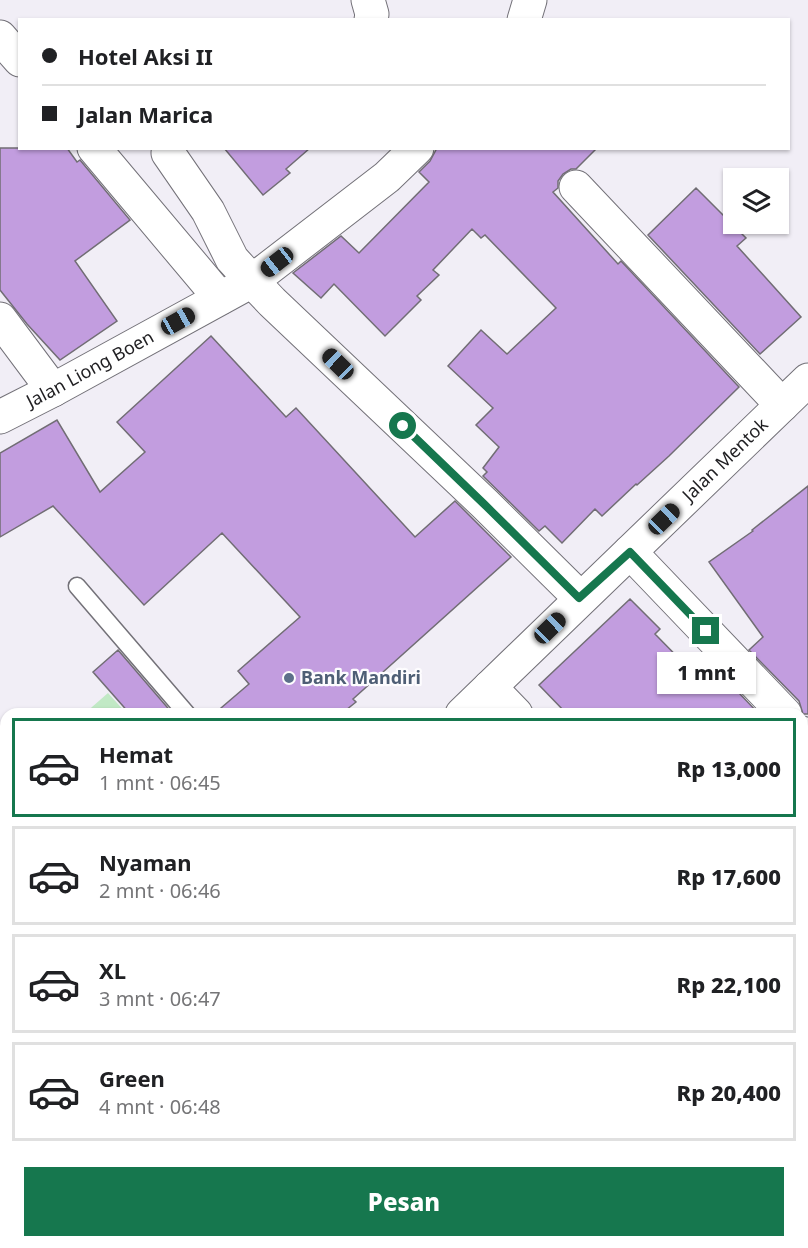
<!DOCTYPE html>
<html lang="id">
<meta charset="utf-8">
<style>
:root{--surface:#fff;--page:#f6f6f6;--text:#202124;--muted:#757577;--line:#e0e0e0;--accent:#16774e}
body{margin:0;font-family:"Noto Sans",sans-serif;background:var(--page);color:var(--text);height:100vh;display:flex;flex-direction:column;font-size:22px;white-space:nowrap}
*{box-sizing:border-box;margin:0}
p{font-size:20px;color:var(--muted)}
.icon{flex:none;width:33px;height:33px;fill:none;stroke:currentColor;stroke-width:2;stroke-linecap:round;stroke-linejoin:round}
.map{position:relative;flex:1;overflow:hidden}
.sheet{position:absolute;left:0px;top:708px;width:808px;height:540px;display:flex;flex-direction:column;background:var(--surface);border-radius:18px 18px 0 0;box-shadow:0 2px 4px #0004}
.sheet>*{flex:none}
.guide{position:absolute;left:18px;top:18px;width:772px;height:132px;border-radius:0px;box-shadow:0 2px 4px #0004;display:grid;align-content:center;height:132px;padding:0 24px;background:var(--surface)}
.controls{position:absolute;left:723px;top:168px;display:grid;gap:12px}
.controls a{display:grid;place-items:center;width:66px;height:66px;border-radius:0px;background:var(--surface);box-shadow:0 2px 4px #0004;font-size:30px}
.end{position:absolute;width:27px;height:27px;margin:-14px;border:8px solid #16774e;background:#fff;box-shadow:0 0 0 3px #fff}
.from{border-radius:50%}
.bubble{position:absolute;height:42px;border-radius:0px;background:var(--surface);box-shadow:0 2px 4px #0004;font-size:20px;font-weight:800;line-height:42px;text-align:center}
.car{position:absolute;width:18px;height:36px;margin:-18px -9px;border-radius:8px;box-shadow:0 0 4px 2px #0007;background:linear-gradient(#222 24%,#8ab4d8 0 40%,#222 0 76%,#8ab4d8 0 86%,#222 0)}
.guide b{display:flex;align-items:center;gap:21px;height:57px;font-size:22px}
.guide b+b{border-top:2px solid var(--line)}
.guide i{width:15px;height:15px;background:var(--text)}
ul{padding:10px 0 0;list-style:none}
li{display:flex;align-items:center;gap:18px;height:99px;margin:0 12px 9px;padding:0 12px;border:3px solid var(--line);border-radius:0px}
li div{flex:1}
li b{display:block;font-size:22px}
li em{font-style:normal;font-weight:800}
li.current{border-color:var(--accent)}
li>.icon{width:54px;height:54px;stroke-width:1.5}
.button{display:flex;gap:12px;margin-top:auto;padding:12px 24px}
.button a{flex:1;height:69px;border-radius:0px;background:var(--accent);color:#fff;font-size:24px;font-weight:800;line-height:69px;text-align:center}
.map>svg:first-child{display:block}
.green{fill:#c1e9c5}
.building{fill:#c29ddf;stroke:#716d74;stroke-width:1.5}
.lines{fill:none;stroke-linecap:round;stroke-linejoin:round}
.service-casing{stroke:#737178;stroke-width:19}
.minor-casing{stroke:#737178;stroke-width:35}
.trunk-casing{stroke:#737178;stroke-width:35}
.service{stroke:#fff;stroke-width:16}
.minor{stroke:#fff;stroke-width:33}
.trunk{stroke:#fff;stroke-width:33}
.route{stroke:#16774e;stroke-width:8}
.service-dot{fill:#5c6f8a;stroke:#fdfcfe;stroke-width:2}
.labels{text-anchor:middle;stroke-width:4.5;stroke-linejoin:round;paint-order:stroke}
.street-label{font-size:18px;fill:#1f1e21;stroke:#fdfcfe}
.service-label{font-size:18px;font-weight:bold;fill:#4e5e75;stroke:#fdfcfe;text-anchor:start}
</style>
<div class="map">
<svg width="808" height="1248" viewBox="0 0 808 1248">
<rect width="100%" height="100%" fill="#f1eef6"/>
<!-- green -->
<path class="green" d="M 108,693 L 127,714 L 84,714 Z"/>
<!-- building -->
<path class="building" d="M 0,148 L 67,148 L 77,162 L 80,160 L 130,220 L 75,261 L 117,321 L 60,360 L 27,324 L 0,290 Z
M 224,148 L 310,148 L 286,169 L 290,173 L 263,195 Z
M 437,148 L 597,148 L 576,169 L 571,169 L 563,174 L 558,181 L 558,188 L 553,192 L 618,264 L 621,261 L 739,387 L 669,456 L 637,485 L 636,484 L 602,516 L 595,509 L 562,543 L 545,526 L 539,531 L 483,476 L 487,472 L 483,468 L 499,447 L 476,425 L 493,408 L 448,366 L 481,330 L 507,354 L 556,308 L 485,235 L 481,238 L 472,229 L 433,270 L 439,275 L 417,296 L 421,300 L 385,336 L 334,284 L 321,298 L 293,273 L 341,236 L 359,253 L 429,182 L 419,172 L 430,161 Z
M 696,188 L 746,238 L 737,246 L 801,317 L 760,354 L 648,235 Z
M 211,336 L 286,417 L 296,408 L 415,537 L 455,501 L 511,557 L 353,699 L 356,702 L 341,714 L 214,714 L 249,684 L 238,671 L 300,617 L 222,533 L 144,605 L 53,506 L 0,537 L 0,453 L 57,420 L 100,492 L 145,452 L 117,422 Z
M 808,486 L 808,714 L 803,714 L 799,701 L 749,650 L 763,637 L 709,562 L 753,531 L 752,530 Z
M 630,599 L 660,629 L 655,634 L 707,687 L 721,674 L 759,714 L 567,714 L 539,685 Z
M 118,650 L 173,714 L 130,714 L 93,672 Z"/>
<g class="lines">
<!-- service casing -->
<g class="service-casing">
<path id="service" d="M 77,586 L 187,714"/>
</g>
<!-- minor casing -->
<g class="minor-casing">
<g id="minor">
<path d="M 368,0 L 372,14 L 371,20"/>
<path d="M 524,20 L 530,0"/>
<path d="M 0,37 L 20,60"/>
<path d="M 94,148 L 220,298"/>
<path d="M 168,153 L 208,211 L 232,259 L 252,281 L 387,177 L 417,148"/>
<path d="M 576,187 L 782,405"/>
<path d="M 0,319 L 53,390"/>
<path id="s1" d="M 0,417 L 53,390 L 252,281 L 272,302 L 485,504 L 580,598"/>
<path d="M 630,552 L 785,714"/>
<path d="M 490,687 L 516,714"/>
<path d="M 802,733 L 808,739"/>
<path d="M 802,1064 L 808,1072"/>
<path d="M 490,1242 L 494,1248"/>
</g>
</g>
<!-- trunk casing -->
<g class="trunk-casing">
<g id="trunk">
<path id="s2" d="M 462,714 L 808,380"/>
<path d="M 0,1163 L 6,1158"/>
</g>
</g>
<!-- service -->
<use href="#service" class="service"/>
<!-- minor -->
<use href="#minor" class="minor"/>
<!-- trunk -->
<use href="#trunk" class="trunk"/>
</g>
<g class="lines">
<!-- route -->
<path class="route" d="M 403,426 L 484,504 L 579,598 L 630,552 L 706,631"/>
</g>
<!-- markers -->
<circle class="service-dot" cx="289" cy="678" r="6"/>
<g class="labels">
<!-- street labels -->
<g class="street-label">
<text dy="6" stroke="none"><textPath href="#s1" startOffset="102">Jalan Liong Boen</textPath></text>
<text dy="6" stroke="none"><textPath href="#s2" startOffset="366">Jalan Mentok</textPath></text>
</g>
<!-- service labels -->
<g class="service-label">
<text x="301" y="684">Bank Mandiri</text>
</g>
</g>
</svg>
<div class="controls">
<a><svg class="icon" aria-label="layers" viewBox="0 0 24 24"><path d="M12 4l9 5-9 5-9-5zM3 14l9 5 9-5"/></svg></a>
</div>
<i class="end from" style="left:403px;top:426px"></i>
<i class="end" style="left:706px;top:631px"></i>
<div class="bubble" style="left:657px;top:652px;width:99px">1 mnt</div>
<i class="car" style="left:277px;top:262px;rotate:232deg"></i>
<i class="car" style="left:178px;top:321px;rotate:61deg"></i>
<i class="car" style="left:338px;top:364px;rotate:314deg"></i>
<i class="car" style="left:664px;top:519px;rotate:46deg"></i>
<i class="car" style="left:550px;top:628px;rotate:46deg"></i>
<div class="guide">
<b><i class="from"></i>Hotel Aksi II</b>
<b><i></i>Jalan Marica</b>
</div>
<section class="sheet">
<ul>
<li class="current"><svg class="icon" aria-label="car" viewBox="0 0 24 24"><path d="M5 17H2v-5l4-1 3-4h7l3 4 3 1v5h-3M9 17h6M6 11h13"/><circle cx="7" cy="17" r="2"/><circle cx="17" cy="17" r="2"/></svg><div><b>Hemat</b><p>1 mnt · 06:45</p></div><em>Rp 13,000</em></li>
<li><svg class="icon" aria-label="car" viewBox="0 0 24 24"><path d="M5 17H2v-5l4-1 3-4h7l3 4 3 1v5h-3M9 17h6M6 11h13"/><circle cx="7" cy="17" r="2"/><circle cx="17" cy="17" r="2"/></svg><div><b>Nyaman</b><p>2 mnt · 06:46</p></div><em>Rp 17,600</em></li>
<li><svg class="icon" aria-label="car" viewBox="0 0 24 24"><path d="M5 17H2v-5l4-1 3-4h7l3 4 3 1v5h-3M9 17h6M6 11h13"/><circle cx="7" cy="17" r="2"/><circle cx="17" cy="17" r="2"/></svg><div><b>XL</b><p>3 mnt · 06:47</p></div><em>Rp 22,100</em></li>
<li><svg class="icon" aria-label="car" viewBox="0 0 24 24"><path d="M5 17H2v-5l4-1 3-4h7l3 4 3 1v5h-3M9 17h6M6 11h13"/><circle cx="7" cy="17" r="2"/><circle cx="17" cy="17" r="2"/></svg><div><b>Green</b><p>4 mnt · 06:48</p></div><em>Rp 20,400</em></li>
</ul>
<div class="button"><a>Pesan</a></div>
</section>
</div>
